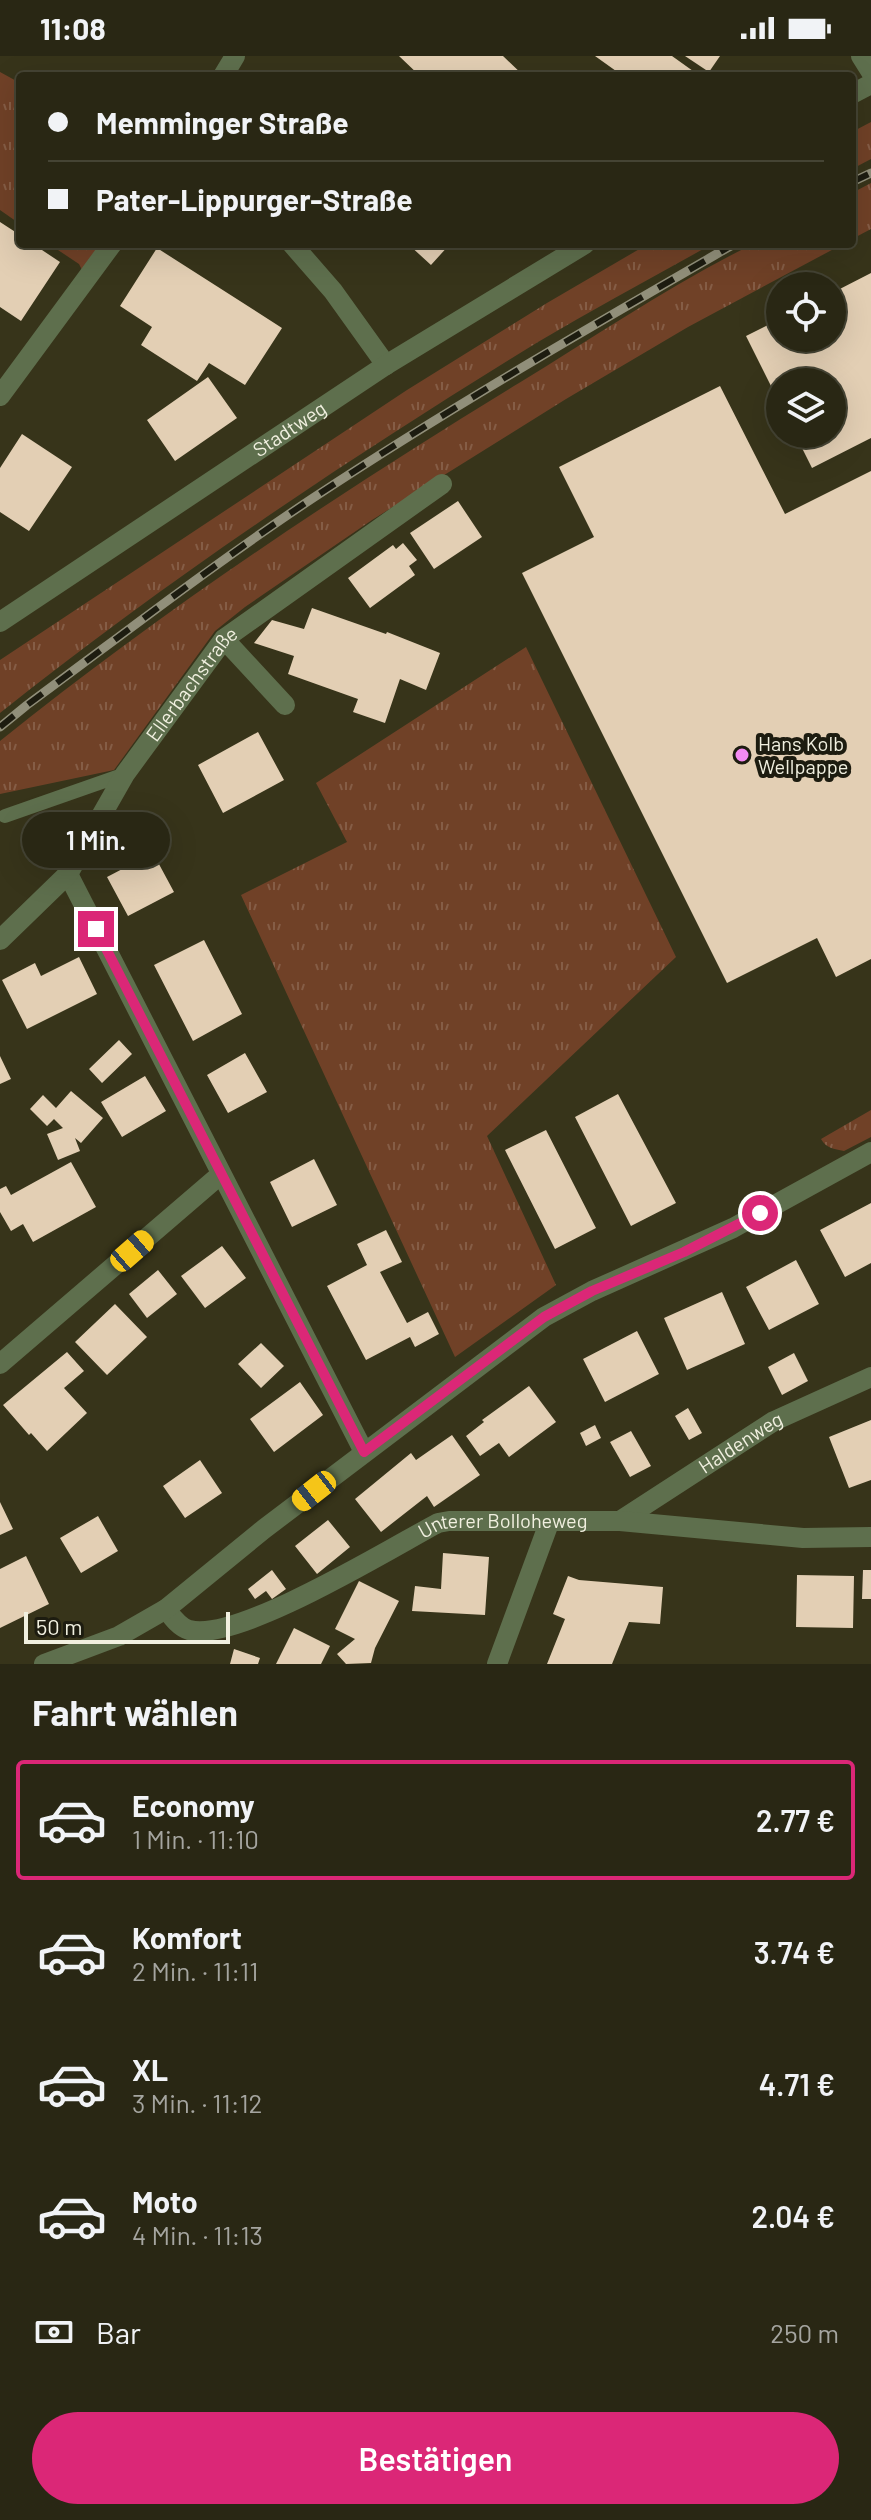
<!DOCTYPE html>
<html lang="de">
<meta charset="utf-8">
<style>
:root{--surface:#292714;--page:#353322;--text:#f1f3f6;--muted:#a5a5a0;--line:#454434;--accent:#db2777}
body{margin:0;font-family:Barlow,sans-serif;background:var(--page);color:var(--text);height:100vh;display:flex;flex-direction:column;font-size:30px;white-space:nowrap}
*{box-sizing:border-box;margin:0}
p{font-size:26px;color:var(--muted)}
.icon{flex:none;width:44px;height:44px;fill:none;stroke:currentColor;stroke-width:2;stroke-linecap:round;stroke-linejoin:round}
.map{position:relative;height:1608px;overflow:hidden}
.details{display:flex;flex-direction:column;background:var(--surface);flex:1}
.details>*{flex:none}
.banner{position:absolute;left:16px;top:16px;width:840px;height:176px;border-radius:8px;box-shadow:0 8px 32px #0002,0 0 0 2px var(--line);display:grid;align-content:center;height:176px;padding:0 32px;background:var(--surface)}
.fabs{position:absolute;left:766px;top:216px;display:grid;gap:16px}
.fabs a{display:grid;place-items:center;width:80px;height:80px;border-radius:50%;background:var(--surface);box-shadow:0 8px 32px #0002,0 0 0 2px var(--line);font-size:40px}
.scale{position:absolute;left:24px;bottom:20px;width:206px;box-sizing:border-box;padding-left:8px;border:4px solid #f1f0e0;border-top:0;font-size:22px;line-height:28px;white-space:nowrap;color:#f1f0e0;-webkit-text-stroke:6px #1d1c10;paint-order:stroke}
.end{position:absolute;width:36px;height:36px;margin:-18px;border:10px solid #db2777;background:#fff;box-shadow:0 0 0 4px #fff}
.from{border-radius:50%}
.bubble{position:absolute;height:56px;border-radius:28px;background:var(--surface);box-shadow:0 8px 32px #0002,0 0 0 2px var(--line);font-size:26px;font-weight:600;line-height:56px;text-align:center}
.car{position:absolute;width:24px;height:48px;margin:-24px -12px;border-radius:10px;box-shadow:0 0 6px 2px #0007;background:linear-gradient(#f5c518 24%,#345 0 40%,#f5c518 0 76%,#345 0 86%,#f5c518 0)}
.banner b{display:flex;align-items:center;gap:28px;height:76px;font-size:30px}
.banner b+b{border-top:2px solid var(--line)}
.banner i{width:20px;height:20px;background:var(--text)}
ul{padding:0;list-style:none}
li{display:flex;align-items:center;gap:24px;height:120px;margin:0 16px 12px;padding:0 16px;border:4px solid transparent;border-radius:8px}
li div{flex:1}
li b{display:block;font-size:30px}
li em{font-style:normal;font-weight:600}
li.on{border-color:var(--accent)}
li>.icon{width:72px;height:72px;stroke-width:1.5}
h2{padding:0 32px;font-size:36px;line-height:96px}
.pay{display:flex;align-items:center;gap:20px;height:88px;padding:0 32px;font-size:30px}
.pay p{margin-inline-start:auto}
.button{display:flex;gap:16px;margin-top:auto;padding:16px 32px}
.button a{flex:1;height:92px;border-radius:48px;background:var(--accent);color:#fff;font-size:32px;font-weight:600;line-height:92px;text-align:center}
.status{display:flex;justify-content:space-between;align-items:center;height:56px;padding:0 40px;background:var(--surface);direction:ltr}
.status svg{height:22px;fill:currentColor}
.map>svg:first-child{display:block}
.grass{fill:url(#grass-tufts)}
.building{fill:#e3cfb4}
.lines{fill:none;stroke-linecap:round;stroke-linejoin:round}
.service{stroke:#5e6f4d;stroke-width:14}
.minor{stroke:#5e6f4d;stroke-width:20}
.tertiary{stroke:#5e6f4d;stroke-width:20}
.rail-casing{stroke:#918f7a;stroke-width:9}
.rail{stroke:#1d1c10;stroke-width:6;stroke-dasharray:18;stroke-linecap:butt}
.route{stroke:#db2777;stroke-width:10}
.poi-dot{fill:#f38af2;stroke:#1d1c10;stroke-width:3}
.labels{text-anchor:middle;stroke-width:8;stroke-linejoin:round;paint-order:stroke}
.street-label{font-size:20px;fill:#f1f0e0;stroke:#1d1c10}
.poi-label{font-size:20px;fill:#f1f0e0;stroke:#1d1c10;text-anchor:start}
</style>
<div class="status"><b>11:08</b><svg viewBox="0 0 49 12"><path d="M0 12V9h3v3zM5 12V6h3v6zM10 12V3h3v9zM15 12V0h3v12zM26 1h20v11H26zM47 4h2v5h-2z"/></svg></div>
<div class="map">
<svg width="871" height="1608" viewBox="0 0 871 1608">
<defs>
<pattern id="grass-tufts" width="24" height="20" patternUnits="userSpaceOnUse" patternTransform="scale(2)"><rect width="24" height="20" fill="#704127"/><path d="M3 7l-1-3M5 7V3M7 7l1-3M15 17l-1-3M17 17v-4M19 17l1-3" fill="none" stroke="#855d46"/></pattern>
</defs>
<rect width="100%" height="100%" fill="#37341a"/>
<!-- grass -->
<path class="grass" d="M 0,16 L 20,27 L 20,168 L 0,154 Z
M 871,66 L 871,103 L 852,113 L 852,76 Z
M 871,127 L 871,173 L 852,183 L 852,137 Z
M 49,188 L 104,188 L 83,216 L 79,208 Z
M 648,188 L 712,188 C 654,221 595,252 538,286 C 352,400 171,521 0,657 L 0,604 L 407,334 L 547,247 Z
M 753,188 L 843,188 L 688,271 L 566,343 L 372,464 L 245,551 L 215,575 L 114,714 L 0,738 L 0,685 C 164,553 339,437 519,327 C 596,280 672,228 753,188 Z
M 526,591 L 676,901 L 487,1080 L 556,1229 L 455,1301 L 241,839 L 347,786 L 316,727 Z
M 871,1054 L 871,1081 L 844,1095 C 834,1093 826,1092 821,1083 Z"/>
<!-- building -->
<path class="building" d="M 399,0 L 503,0 L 524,20 L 420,20 Z
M 595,0 L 672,0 L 700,20 L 623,20 Z
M 685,0 L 720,0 L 709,16 Z
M 0,166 L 20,179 L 20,188 L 33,188 L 60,206 L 21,265 L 0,251 Z
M 408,188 L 450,188 L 431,209 Z
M 157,192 L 282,272 L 245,329 L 209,307 L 197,325 L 141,289 L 152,271 L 120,250 Z
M 871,217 L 871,382 L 812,412 L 795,378 L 832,378 L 832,326 L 780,326 L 780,348 L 746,280 L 780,263 L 780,282 L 832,282 L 832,237 Z
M 208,321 L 237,362 L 175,405 L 147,364 Z
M 720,330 L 785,458 L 871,415 L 871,903 L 836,921 L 817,882 L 727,927 L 522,517 L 594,481 L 559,411 Z
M 22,378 L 72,411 L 29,475 L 0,456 L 0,412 Z
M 458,445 L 482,481 L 434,513 L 410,477 Z
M 403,487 L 417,504 L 409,510 L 415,519 L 370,552 L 348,522 L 393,489 L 396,493 Z
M 312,552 L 386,578 L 387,576 L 440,597 L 426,634 L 400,623 L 385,667 L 353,656 L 358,643 L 288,618 L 294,600 L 254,587 L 272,564 L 304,573 Z
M 258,676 L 284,724 L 223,757 L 198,709 Z
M 153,797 L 174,836 L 128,860 L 107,821 Z
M 204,884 L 242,958 L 193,985 L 154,909 Z
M 79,901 L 97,938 L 27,973 L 2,924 L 35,907 L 41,920 Z
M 119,984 L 132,998 L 102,1027 L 89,1013 Z
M 245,997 L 267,1036 L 228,1057 L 207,1019 Z
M 0,1000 L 11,1023 L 0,1028 Z
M 145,1020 L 166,1055 L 122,1081 L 101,1046 Z
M 71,1035 L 103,1062 L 81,1087 L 75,1082 L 80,1095 L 58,1104 L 47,1078 L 63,1072 L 54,1063 L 47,1070 L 30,1053 L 43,1039 L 56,1052 Z
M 618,1038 L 676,1147 L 631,1170 L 575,1061 Z
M 546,1074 L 596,1172 L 555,1193 L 505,1094 Z
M 314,1103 L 337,1149 L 292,1171 L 270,1126 Z
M 71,1106 L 96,1151 L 33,1186 L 23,1168 L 11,1175 L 0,1156 L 0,1133 L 6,1130 L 11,1139 Z
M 871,1147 L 871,1207 L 845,1221 L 820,1174 Z
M 386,1174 L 402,1206 L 380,1216 L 407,1267 L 428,1256 L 439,1278 L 415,1291 L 410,1281 L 366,1304 L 327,1230 L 367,1209 L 357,1188 Z
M 222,1190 L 246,1222 L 205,1252 L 181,1220 Z
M 796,1204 L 819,1248 L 769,1274 L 746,1231 Z
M 158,1214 L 177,1238 L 147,1262 L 129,1238 Z
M 722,1236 L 745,1288 L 687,1314 L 664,1262 Z
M 115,1248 L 147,1281 L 107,1319 L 75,1286 Z
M 637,1275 L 659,1318 L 605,1346 L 583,1303 Z
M 261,1287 L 284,1310 L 261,1332 L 238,1308 Z
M 67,1296 L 84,1315 L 64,1332 L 87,1357 L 47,1395 L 31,1377 L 29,1379 L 3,1349 Z
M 794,1297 L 808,1325 L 782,1339 L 768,1311 Z
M 300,1326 L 323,1359 L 274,1396 L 250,1363 Z
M 529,1330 L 556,1366 L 509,1401 L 499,1387 L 480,1400 L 466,1380 L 484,1366 L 482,1364 Z
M 688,1352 L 702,1377 L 689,1384 L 675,1360 Z
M 871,1364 L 871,1424 L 849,1432 L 829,1381 Z
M 595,1369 L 601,1382 L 586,1390 L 580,1377 Z
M 631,1375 L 651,1410 L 630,1421 L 610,1386 Z
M 452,1379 L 480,1419 L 434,1451 L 427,1440 L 381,1476 L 355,1443 L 411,1397 L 416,1404 Z
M 200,1404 L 222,1437 L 185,1462 L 163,1430 Z
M 0,1446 L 13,1473 L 0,1479 Z
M 98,1460 L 118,1495 L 81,1517 L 60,1482 Z
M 328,1464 L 350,1491 L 317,1518 L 295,1490 Z
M 443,1497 L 489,1501 L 485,1559 L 412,1555 L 415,1530 L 441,1533 Z
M 26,1500 L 49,1548 L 0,1572 L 0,1513 Z
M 272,1514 L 286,1533 L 272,1543 L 266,1535 L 255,1543 L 248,1533 Z
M 863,1514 L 871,1514 L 871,1543 L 862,1543 Z
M 797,1519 L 854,1520 L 853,1572 L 796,1571 Z
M 568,1520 L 579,1524 L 663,1531 L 660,1568 L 629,1566 L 612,1608 L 547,1608 L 565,1563 L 553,1558 Z
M 359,1525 L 399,1545 L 375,1592 L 371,1607 L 346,1608 L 337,1598 L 355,1583 L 335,1573 Z
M 294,1572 L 330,1590 L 321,1608 L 276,1608 Z
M 234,1593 L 260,1602 L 258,1608 L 230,1608 Z"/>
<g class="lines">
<!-- service -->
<path class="service" d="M 5,760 L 125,718"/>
<!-- minor -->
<g class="minor">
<path d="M 861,0 L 871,16"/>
<path d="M 223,20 L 235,0"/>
<path d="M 852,38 L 871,28"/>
<path d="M 292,188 L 333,235 L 386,309"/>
<path d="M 0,340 L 112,188"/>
<path id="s1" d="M 0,566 L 386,309 L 585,188"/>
<path d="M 224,583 L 285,649"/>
<path d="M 68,818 L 364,1396"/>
<path id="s2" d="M 0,884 L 68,818 L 125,718 L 224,583 L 442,428"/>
<path d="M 0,1308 L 220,1119"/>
<path id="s3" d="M 620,1465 L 774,1365 L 871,1321"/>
<path id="s4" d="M 166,1553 C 172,1561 179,1571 189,1574 C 237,1587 391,1492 438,1467 L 449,1465 L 620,1465 L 803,1482 L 871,1481"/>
<path d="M 497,1608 L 549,1467"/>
</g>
<!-- tertiary -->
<path class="tertiary" d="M 44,1608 L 119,1580 L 166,1553 L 264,1473 L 544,1261 L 592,1235 L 733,1172 L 871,1096"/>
<!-- rail casing -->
<g class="rail-casing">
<path id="rail" d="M 852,126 L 871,117
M 0,671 L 27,649 C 122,579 215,507 313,442 C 449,352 592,270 734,188"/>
</g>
<!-- rail -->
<use href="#rail" class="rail"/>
</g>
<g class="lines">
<!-- route -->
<path class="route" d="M 96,873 L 364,1396 L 544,1261 L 592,1235 L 684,1196 L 760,1157"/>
</g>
<!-- markers -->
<circle class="poi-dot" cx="742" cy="699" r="8"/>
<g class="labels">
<!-- street labels -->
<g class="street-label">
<text dy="7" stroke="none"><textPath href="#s1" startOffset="348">Stadtweg</textPath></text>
<text dy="7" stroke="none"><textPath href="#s2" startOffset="322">Ellerbachstraße</textPath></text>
<text dy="7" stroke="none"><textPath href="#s3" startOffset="144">Haldenweg</textPath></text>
<text dy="7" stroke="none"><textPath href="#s4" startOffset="370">Unterer Bolloheweg</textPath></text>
</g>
<!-- poi labels -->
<g class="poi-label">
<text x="758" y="695">Hans Kolb<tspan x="758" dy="23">Wellpappe</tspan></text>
</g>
</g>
</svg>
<div class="fabs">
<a><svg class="icon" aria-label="locate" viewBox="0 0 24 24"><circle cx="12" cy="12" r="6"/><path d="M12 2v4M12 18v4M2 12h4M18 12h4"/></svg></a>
<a><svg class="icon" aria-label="layers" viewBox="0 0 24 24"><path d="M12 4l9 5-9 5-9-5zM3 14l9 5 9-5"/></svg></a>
</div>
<div class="scale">50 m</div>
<i class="end from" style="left:760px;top:1157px"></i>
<i class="end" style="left:96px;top:873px"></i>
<div class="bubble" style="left:22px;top:756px;width:148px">1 Min.</div>
<i class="car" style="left:132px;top:1195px;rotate:49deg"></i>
<i class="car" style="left:314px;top:1435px;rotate:232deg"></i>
<div class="banner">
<b><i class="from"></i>Memminger Straße</b>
<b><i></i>Pater-Lippurger-Straße</b>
</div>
</div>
<section class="details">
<h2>Fahrt wählen</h2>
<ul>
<li class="on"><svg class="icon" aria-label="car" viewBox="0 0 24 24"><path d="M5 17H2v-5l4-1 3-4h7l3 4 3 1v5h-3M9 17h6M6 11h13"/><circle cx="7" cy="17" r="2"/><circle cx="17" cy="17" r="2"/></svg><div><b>Economy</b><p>1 Min. · 11:10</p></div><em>2.77 €</em></li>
<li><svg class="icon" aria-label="car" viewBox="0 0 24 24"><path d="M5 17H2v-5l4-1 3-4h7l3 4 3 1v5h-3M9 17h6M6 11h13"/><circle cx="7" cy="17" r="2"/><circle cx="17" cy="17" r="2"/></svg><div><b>Komfort</b><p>2 Min. · 11:11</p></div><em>3.74 €</em></li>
<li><svg class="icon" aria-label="car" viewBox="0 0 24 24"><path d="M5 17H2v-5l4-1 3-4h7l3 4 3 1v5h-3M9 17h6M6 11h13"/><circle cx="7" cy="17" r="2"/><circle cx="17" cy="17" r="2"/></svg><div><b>XL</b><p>3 Min. · 11:12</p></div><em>4.71 €</em></li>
<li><svg class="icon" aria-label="car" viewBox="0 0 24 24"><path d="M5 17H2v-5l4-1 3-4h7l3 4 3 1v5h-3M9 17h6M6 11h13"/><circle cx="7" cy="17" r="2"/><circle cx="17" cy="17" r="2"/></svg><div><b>Moto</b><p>4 Min. · 11:13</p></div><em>2.04 €</em></li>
</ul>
<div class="pay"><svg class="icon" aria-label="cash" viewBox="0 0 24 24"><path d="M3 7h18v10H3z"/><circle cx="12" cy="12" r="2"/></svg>Bar<p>250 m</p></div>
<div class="button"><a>Bestätigen</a></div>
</section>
